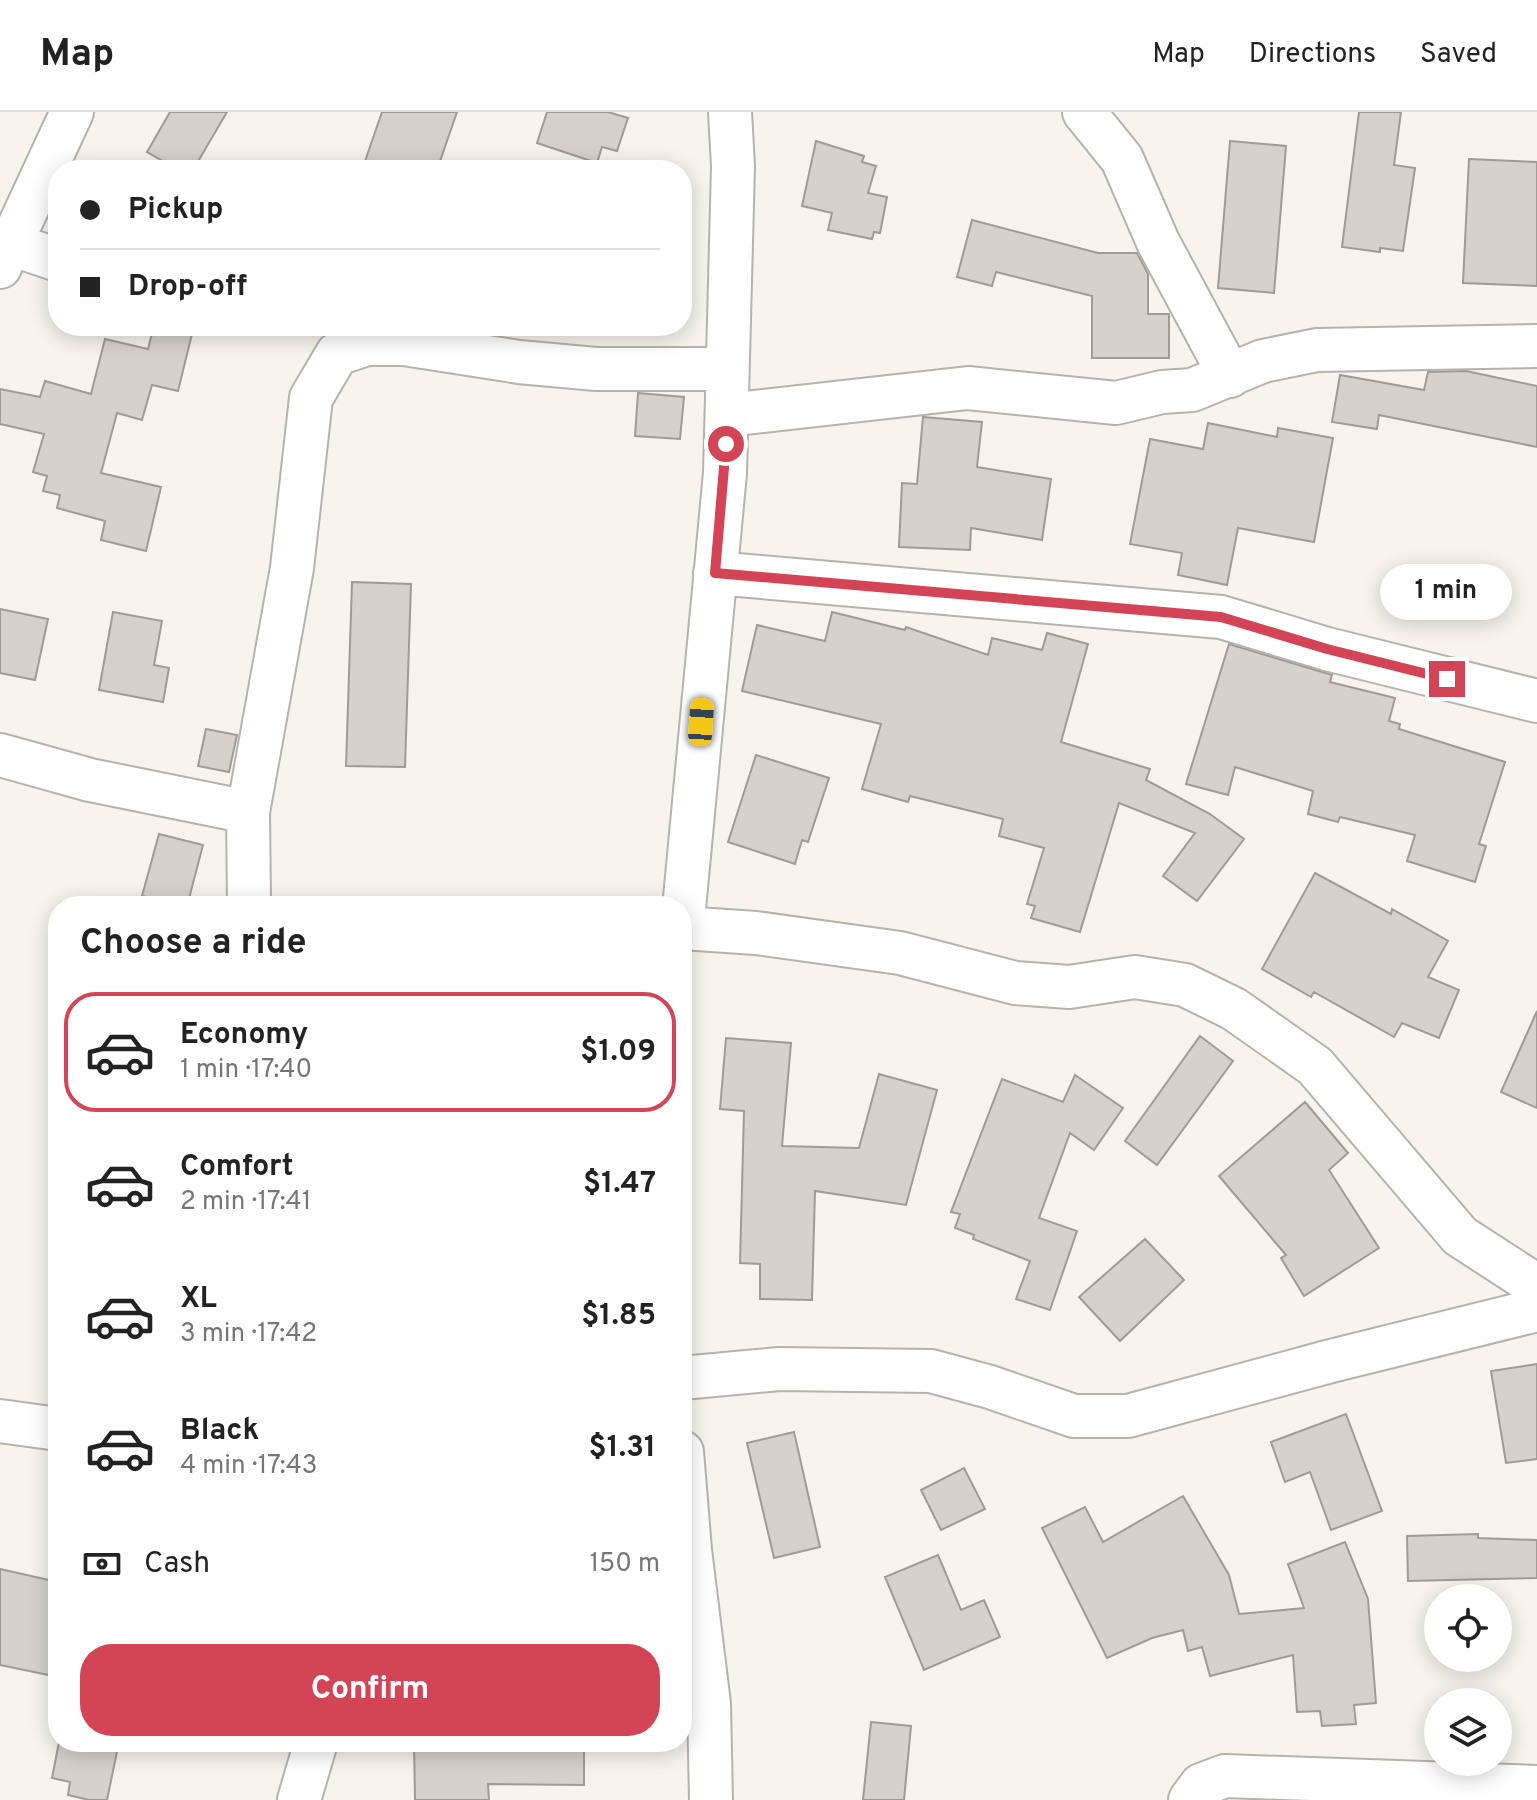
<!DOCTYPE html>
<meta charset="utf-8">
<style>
:root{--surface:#fff;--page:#f2f2f2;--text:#222;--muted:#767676;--line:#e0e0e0;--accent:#d44457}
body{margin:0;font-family:Overpass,sans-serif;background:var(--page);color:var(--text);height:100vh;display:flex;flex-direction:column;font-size:30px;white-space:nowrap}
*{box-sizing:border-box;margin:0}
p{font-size:26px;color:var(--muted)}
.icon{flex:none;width:44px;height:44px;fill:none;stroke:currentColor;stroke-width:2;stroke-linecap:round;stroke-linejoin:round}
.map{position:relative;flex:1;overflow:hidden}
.details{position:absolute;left:48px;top:784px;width:644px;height:856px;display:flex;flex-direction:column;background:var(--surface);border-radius:32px;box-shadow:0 4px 20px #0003}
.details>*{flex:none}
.guide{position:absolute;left:48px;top:48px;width:644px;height:176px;border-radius:32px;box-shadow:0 4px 20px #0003;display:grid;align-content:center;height:176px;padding:0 32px;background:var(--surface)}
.buttons{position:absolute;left:1424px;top:1472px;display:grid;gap:16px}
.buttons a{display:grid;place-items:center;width:88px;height:88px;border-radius:50%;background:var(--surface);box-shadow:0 4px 20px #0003;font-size:40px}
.end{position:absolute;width:36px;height:36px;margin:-18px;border:10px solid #d44457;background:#fff;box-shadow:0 0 0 4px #fff}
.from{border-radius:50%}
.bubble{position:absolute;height:56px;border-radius:28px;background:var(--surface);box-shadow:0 4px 20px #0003;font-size:26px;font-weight:700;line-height:56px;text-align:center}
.car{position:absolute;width:24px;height:48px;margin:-24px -12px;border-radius:10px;box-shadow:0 0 6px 2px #0007;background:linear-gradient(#f5c518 24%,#345 0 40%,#f5c518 0 76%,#345 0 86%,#f5c518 0)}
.guide b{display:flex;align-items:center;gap:28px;height:76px;font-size:30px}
.guide b+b{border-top:2px solid var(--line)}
.guide i{width:20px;height:20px;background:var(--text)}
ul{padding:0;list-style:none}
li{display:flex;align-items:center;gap:24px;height:120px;margin:0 16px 12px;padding:0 16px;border:4px solid transparent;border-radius:32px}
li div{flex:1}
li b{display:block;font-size:30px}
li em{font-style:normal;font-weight:700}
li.current{border-color:var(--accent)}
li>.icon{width:72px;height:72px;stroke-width:1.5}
h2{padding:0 32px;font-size:36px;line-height:96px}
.pay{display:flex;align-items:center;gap:20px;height:88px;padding:0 32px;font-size:30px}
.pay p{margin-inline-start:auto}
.cta{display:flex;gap:16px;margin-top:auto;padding:16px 32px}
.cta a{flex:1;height:92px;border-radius:32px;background:var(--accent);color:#fff;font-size:32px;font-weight:700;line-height:92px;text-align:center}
header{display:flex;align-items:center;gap:48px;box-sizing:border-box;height:112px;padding:0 40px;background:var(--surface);border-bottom:2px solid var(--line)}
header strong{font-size:38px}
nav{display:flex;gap:44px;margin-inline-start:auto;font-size:28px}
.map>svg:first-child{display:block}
.building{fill:#d4d2cb;stroke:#9e9c95;stroke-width:2}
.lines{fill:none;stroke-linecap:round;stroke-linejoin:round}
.minor-casing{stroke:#b6b3ac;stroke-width:46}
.minor{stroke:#fff;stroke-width:42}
.route{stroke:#d44457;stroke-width:10}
</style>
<header>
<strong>Map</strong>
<nav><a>Map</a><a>Directions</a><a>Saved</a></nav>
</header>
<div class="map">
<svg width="1537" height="1688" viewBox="0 0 1537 1688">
<rect width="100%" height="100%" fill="#f6f4ed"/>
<!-- building -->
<path class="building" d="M 170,0 L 227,0 L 193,58 L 179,58 L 147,40 Z
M 382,0 L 457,0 L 437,58 L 362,58 Z
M 547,0 L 608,0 L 628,6 L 617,39 L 602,35 L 597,51 L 537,31 Z
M 1359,0 L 1401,0 L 1394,53 L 1415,56 L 1403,139 L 1380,136 L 1380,140 L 1342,135 Z
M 816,29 L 864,44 L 862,50 L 876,54 L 868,81 L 887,85 L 880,121 L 874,120 L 872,127 L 828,118 L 832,101 L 802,94 Z
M 1230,29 L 1286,34 L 1274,181 L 1218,176 Z
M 1469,47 L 1537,50 L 1537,174 L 1463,171 Z
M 972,108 L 1098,141 L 1137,141 L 1148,162 L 1148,202 L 1169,202 L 1169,246 L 1092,246 L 1092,184 L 996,160 L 992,174 L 957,165 Z
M 154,214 L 192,222 L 178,279 L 152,273 L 142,308 L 117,301 L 101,361 L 161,375 L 146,439 L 101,428 L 105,409 L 57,396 L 60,383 L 43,379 L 47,364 L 33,360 L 44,322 L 0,312 L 0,277 L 40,285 L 45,269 L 91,282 L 105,227 L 148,237 Z
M 1466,259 L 1537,274 L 1537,335 L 1379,303 L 1377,317 L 1332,310 L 1340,263 L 1424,278 L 1428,260 Z
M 638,281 L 684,285 L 680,327 L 635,324 Z
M 923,305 L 982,310 L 977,355 L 1051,367 L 1042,428 L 971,416 L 970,438 L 899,435 L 902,371 L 917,372 Z
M 1208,311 L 1277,325 L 1278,316 L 1333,326 L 1314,430 L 1238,416 L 1227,473 L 1178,463 L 1182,441 L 1130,432 L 1150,327 L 1203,337 Z
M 352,470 L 411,472 L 405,655 L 346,654 Z
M 0,497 L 48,507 L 35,568 L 0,561 Z
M 113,500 L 162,509 L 154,553 L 169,556 L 163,590 L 99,578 Z
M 832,500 L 905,518 L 906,515 L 988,543 L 992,526 L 1042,538 L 1047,521 L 1088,532 L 1061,630 L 1150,657 L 1146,668 L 1210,702 L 1244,727 L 1197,789 L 1163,764 L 1195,721 L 1119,691 L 1080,820 L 1031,806 L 1035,794 L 1027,792 L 1044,736 L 999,724 L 1003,707 L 910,684 L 908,690 L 862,677 L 881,612 L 742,579 L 757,513 L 825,529 Z
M 1229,532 L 1332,563 L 1330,570 L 1395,586 L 1389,609 L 1400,612 L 1399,617 L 1505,650 L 1479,732 L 1486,734 L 1475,770 L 1407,749 L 1415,723 L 1340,705 L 1338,710 L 1308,702 L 1313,679 L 1235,655 L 1228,683 L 1186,672 Z
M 206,617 L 237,623 L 229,660 L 198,654 Z
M 756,643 L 829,666 L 808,730 L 802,728 L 795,752 L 728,730 Z
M 159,722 L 203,733 L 187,794 L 142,784 Z
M 1315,761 L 1391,802 L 1392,797 L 1448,829 L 1428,865 L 1459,878 L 1439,926 L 1402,911 L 1394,925 L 1314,880 L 1311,885 L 1262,857 Z
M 1537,899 L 1537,996 L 1501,980 Z
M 1200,924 L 1233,949 L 1157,1053 L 1125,1029 Z
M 726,926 L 791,931 L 782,1034 L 859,1036 L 879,962 L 937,978 L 906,1093 L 815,1079 L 812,1188 L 760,1187 L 760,1152 L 740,1151 L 744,999 L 720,997 Z
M 1075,963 L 1123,996 L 1094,1038 L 1070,1021 L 1039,1106 L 1077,1119 L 1050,1198 L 1016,1187 L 1030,1149 L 973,1127 L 974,1123 L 955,1116 L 960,1102 L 951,1100 L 1002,967 L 1063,990 Z
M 1305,990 L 1348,1041 L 1329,1058 L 1379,1136 L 1304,1184 L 1281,1146 L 1286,1143 L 1219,1064 Z
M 1145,1127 L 1184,1168 L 1120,1229 L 1079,1185 Z
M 1537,1252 L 1537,1347 L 1506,1351 L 1491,1259 Z
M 1346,1302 L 1382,1399 L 1331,1418 L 1310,1360 L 1285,1370 L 1271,1330 Z
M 794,1320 L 820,1435 L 774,1446 L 747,1331 Z
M 964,1356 L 985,1397 L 941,1418 L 921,1378 Z
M 1183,1384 L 1229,1463 L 1239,1502 L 1304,1496 L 1288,1452 L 1345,1430 L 1368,1487 L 1376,1591 L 1354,1593 L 1356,1612 L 1322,1614 L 1320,1599 L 1297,1600 L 1293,1543 L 1210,1564 L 1202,1535 L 1188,1539 L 1183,1518 L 1152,1526 L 1107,1546 L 1042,1416 L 1085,1395 L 1103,1430 Z
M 1478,1422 L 1478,1426 L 1537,1428 L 1537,1466 L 1408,1469 L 1407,1424 Z
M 938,1443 L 961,1498 L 984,1488 L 1000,1525 L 924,1558 L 885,1465 Z
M 0,1457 L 58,1470 L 58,1565 L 0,1553 Z
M 871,1610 L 911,1614 L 904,1688 L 863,1688 Z
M 59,1630 L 119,1630 L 107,1688 L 89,1688 L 68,1683 L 70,1670 L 52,1666 Z
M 414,1630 L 584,1630 L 584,1673 L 488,1672 L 489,1688 L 415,1688 Z"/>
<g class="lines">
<!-- minor casing -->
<g class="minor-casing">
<path id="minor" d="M 1084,0 L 1122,47 L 1158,130 L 1230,264
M 11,132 L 58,148
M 0,155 L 72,0
M 727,303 L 968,276 L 1116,291 L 1162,280 L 1192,278 L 1263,249 L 1317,238 L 1537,234
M 715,461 L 1221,505 L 1327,537 L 1537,589
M 0,643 L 90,668 L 248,700 L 249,794
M 248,700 L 292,456 L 311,286 L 337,242 L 367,232 L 404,232 L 519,250 L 596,257 L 727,257
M 682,816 L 756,821 L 900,841 L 1015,871 L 1069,875 L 1135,865 L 1185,873 L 1234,897 L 1315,954 L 1460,1124 L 1537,1174
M 682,818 L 725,361 L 733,54 L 730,0
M 682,1266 L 779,1257 L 931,1259 L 990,1275 L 1074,1304 L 1128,1304 L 1331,1249 L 1537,1198
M 0,1309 L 58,1317
M 682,1340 L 690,1438 L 709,1592 L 711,1688
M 299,1688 L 316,1630
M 1190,1688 L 1201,1673 L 1225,1664 L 1537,1675"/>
</g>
<!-- minor -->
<use href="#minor" class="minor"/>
</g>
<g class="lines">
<!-- route -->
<path class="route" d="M 726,332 L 715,461 L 1221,505 L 1327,537 L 1447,567"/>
</g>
</svg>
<div class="buttons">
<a><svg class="icon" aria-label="locate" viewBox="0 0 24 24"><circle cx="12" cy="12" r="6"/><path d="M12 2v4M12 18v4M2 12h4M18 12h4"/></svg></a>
<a><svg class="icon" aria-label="layers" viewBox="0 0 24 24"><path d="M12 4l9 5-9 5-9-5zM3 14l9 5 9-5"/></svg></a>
</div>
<i class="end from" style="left:726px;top:332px"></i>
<i class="end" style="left:1447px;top:567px"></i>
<div class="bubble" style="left:1380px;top:452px;width:132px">1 min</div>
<i class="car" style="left:701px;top:610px;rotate:4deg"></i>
<div class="guide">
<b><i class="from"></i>Pickup</b>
<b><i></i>Drop-off</b>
</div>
<section class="details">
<h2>Choose a ride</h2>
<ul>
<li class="current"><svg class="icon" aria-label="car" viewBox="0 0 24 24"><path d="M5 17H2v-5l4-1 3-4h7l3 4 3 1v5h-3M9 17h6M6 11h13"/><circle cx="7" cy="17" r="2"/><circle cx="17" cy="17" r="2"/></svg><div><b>Economy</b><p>1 min · 17:40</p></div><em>$1.09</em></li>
<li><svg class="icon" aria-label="car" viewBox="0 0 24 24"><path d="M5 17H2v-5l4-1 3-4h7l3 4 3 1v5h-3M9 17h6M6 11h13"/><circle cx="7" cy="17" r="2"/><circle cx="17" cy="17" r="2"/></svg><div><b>Comfort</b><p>2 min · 17:41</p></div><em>$1.47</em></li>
<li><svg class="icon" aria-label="car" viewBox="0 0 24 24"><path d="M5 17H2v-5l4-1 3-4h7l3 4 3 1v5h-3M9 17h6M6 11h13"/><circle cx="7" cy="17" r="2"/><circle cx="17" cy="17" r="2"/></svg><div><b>XL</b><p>3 min · 17:42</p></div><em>$1.85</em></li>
<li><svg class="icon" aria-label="car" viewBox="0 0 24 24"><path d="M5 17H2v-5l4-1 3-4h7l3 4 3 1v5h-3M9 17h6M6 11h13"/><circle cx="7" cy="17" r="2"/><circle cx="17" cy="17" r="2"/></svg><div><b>Black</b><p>4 min · 17:43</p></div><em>$1.31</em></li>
</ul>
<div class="pay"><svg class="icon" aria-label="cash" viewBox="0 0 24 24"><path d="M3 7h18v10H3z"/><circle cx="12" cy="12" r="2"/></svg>Cash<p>150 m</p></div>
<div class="cta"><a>Confirm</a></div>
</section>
</div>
